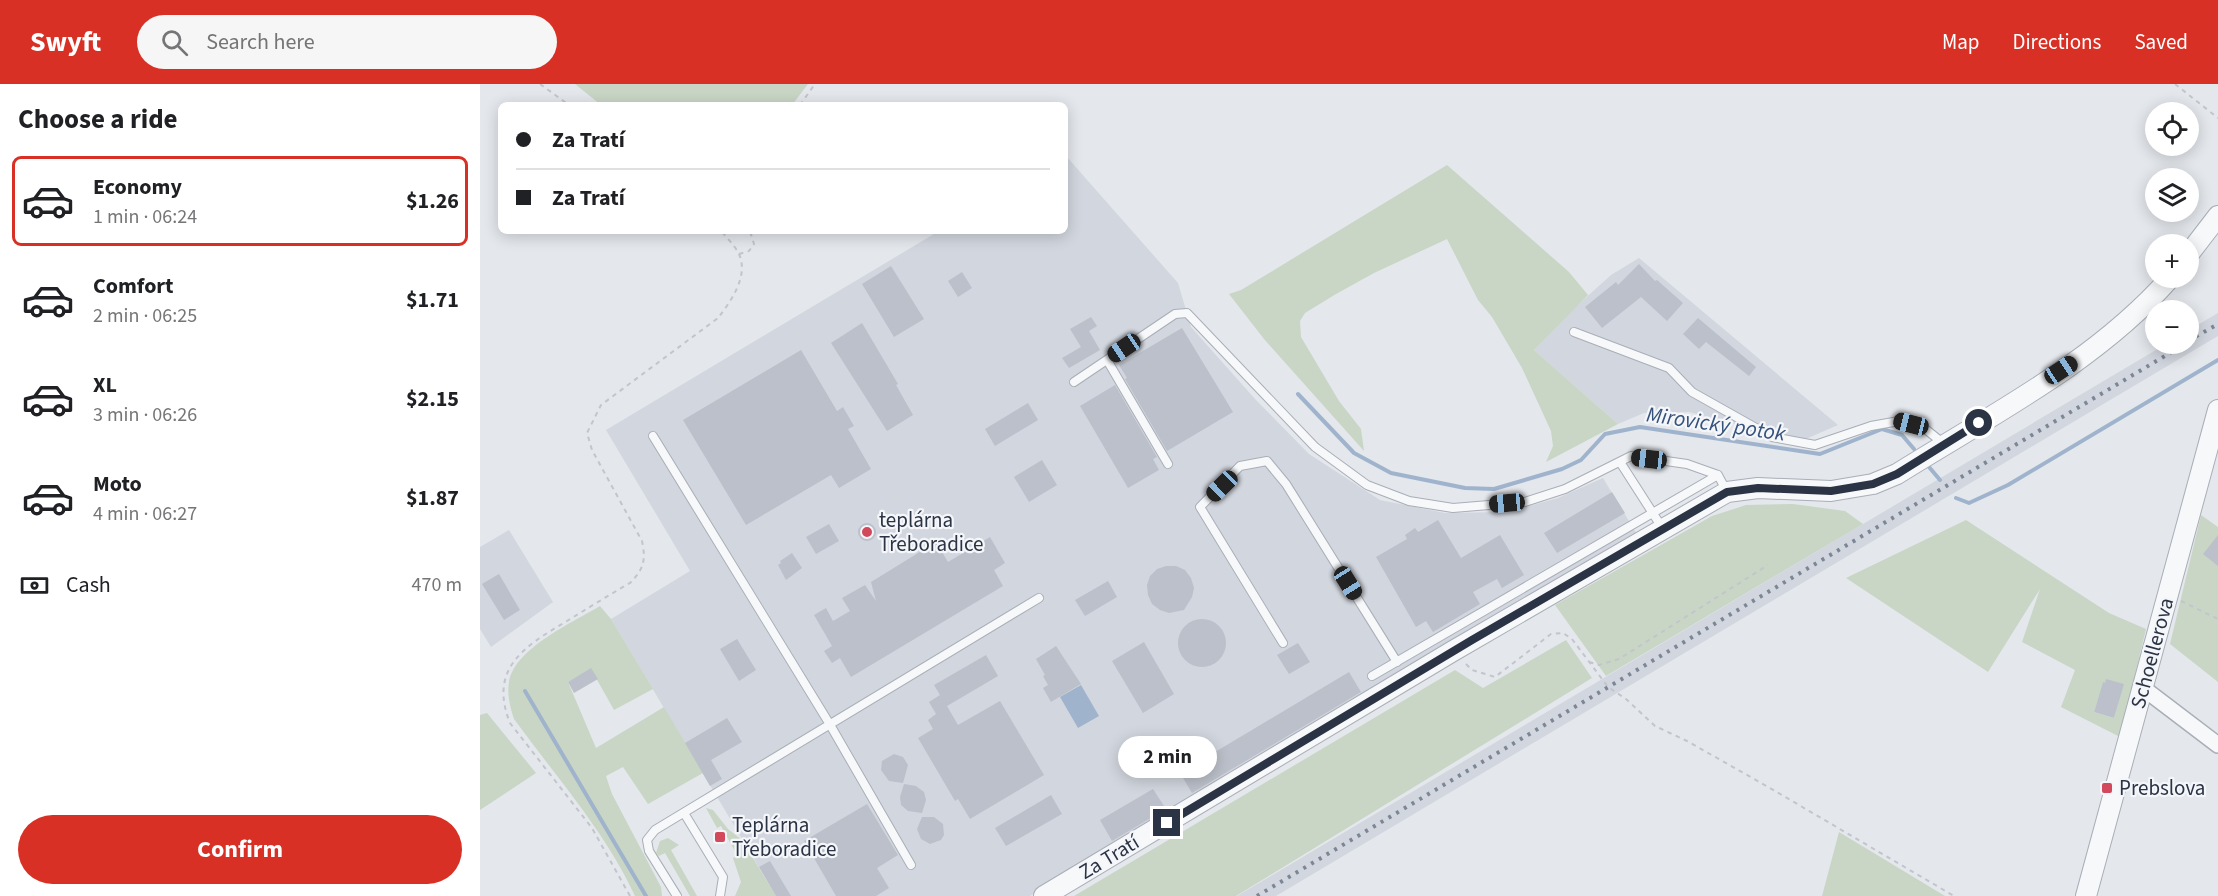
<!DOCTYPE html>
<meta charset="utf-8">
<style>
:root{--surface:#fff;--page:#f6f6f6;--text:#202124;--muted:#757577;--line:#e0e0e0;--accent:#d93025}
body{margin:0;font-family:"Source Sans 3",sans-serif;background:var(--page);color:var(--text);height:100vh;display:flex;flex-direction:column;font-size:22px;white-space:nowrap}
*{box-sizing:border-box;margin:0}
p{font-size:20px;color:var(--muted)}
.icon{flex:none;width:33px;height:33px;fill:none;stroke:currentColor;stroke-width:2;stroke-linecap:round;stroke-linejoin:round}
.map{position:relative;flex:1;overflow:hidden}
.drawer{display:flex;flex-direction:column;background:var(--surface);width:480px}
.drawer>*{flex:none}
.hud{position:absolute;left:18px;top:18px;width:570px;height:132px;border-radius:9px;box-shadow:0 3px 15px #0003;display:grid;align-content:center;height:132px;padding:0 18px;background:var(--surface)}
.buttons{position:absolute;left:1665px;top:18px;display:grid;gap:12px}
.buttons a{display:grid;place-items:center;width:54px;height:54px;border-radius:50%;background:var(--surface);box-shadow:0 3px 15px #0003;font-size:30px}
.end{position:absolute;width:27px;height:27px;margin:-14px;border:8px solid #2b3445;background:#fff;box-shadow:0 0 0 3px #fff}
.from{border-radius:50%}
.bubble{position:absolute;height:42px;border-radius:21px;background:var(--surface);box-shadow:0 3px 15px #0003;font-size:20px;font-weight:700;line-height:42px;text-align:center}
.car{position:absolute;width:18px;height:36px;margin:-18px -9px;border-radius:8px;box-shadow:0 0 4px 2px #0007;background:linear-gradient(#222 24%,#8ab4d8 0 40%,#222 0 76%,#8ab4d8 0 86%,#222 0)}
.hud b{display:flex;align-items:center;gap:21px;height:57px;font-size:22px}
.hud b+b{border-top:2px solid var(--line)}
.hud i{width:15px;height:15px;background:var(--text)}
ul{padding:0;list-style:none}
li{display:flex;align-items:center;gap:18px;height:90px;margin:0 12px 9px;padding:0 6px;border:3px solid transparent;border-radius:9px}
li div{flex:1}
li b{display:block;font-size:22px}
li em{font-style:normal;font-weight:700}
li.active{border-color:var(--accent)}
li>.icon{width:54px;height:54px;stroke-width:1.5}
h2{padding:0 18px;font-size:27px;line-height:72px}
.pay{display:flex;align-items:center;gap:15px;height:66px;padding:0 18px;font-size:22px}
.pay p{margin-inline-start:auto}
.primary-button{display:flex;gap:12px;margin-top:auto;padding:12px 18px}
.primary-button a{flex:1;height:69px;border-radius:36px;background:var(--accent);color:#fff;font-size:24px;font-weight:700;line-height:69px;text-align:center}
header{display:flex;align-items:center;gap:36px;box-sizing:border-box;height:84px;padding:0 30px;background:var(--accent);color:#fff}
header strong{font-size:28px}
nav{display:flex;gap:33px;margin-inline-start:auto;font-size:21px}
.search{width:420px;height:54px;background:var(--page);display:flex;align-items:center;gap:15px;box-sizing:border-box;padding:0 21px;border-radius:33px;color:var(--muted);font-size:22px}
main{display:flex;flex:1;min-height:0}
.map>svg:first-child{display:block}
.built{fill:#d2d6de}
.green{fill:#c9d6c5;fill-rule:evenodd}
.water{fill:#9fb4cc}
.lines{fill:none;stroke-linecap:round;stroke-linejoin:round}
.stream{stroke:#9fb4cc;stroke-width:4}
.building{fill:#bbc0ca}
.service-casing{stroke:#a9aeb7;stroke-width:10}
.minor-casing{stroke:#a9aeb7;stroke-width:18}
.tertiary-casing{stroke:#a9aeb7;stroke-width:22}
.path{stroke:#c2c5cb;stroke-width:2;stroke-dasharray:4.5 4.5;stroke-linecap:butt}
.service{stroke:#f7f8fa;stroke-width:8}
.minor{stroke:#f7f8fa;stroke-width:15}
.tertiary{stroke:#f7f8fa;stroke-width:20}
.rail{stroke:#7d8696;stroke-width:4;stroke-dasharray:3 6;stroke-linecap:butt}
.route{stroke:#2b3445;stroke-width:8}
.poi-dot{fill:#d1495b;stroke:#f4f6f9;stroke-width:2}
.labels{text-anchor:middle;stroke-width:4.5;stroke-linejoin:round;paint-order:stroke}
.poi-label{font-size:21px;fill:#2b3445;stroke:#f4f6f9;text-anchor:start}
.street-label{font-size:21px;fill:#2b3445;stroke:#f4f6f9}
.water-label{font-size:22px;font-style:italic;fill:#34527a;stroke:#f4f6f9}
</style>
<header>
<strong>Swyft</strong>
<div class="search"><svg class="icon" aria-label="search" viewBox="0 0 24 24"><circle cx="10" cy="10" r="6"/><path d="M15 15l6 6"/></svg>Search here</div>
<nav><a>Map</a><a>Directions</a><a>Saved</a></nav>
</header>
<main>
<section class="drawer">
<h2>Choose a ride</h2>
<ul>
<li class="active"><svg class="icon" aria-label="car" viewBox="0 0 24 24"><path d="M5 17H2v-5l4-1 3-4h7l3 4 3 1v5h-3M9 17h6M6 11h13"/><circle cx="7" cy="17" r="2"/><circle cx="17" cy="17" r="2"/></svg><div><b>Economy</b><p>1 min · 06:24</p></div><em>$1.26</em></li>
<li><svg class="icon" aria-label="car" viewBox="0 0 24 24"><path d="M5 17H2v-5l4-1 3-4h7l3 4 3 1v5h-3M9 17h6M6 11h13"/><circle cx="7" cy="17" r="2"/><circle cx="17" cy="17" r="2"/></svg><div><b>Comfort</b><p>2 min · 06:25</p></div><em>$1.71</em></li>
<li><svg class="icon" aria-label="car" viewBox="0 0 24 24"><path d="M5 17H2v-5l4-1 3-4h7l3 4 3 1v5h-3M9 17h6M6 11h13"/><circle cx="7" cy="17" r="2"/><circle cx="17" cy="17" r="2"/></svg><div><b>XL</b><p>3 min · 06:26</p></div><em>$2.15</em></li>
<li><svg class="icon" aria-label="car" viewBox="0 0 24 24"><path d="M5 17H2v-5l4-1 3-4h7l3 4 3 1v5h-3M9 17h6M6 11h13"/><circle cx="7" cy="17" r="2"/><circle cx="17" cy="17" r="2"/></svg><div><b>Moto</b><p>4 min · 06:27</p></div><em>$1.87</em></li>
</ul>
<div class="pay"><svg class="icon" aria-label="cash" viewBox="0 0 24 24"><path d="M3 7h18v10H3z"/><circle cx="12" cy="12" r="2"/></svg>Cash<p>470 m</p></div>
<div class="primary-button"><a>Confirm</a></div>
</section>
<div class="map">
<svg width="1738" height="812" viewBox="0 0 1738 812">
<rect width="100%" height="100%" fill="#e4e7ec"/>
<!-- built -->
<path class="built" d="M 586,72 L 698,199 L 711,243 L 775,315 L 829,370 L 900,416 L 965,429 L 1028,428 L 1078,414 L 1123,394 L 1158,452 L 550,812 L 296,812 L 131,535 L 210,487 L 126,346 L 459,147 L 585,147 Z
M 1159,174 L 1358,341 L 1312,361 L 1283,354 L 1252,339 L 1209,328 L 1164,329 L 1138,340 L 1054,266 L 1090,228 L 1131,191 Z
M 1738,229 L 1738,252 L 1615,325 L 796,812 L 757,812 L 1686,260 L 1708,260 L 1709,246 Z
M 29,446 L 73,518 L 11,563 L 0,545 L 0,463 Z"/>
<!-- green -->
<path class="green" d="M 95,0 L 328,0 L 312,21 L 121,21 Z
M 967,81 L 1089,188 L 1108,211 L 1054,266 L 1138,340 L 1066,378 L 1073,362 L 1071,347 L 1042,284 L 1012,233 L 998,216 L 967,155 L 894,189 L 856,210 L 825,229 L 820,237 L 821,253 L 859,317 L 881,345 L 884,367 L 784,255 L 749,210 L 761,206 Z
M 1313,420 L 1365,427 L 1383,440 L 1126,592 L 1075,521 L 1232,432 L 1266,421 Z
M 1721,431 L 1738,443 L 1738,598 L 1690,560 Z
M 1486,436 L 1629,529 L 1666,545 L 1640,653 L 1581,623 L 1595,586 L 1542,558 L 1560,505 L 1508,588 L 1366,494 ZM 1623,599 L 1643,601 L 1634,634 L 1614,628 Z
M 120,522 L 131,535 L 173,605 L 134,626 L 111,585 L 88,598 L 116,664 L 184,623 L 223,689 L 168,720 L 143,683 L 126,692 L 132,710 L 181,803 L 182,812 L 155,812 C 125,747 76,693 34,635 C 30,623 27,611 29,598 C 34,565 93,538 120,522 Z
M 1086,556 L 1112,594 L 756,812 L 594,812 L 975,586 L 1003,604 Z
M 7,629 L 56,689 L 0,726 L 0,631 Z
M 226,724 L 233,726 L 248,745 L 262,756 L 296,812 L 255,812 L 261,798 L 253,774 L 257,771 L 241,742 L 237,744 Z
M 1359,748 L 1465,812 L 1342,812 Z
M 188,754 L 199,761 L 191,766 L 217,812 L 210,812 L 185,769 L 179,772 L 176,769 L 180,757 Z"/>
<!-- water -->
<path class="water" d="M 601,601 L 619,632 L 598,644 L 580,613 Z"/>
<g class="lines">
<!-- stream -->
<path class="stream" d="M 818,310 L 874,369 L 911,389 L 985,404 L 1014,405 L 1082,385 L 1101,376 L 1125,350 L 1160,343 L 1340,370 L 1402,345 L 1422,351 L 1434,365
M 1449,383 L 1460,396
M 1476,414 L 1489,419 L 1528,401 L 1738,276
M 45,607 L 166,812"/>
</g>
<!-- building -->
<path class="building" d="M 1159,180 L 1175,197 L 1177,196 L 1203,219 L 1187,237 L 1161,213 L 1122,244 L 1105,223 L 1136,198 L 1138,201 Z
M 411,182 L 444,235 L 414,253 L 382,200 Z
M 482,188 L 492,204 L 478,213 L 468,197 Z
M 611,233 L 617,242 L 609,247 L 620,266 L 589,284 L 582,274 L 601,263 L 590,245 Z
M 1218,234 L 1276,283 L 1269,292 L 1226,258 L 1219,265 L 1203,250 Z
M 382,239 L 418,300 L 416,301 L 433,331 L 407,347 L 351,259 Z
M 702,244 L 753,328 L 687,367 L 645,295 L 647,294 L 639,281 Z
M 321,266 L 357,327 L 363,323 L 374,342 L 368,345 L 391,385 L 359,404 L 351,391 L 266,441 L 203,336 Z
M 635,301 L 677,373 L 673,375 L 679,386 L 648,404 L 600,322 Z
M 548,319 L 558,336 L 515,362 L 505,345 Z
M 562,376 L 577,401 L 549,418 L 534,393 Z
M 1132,408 L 1145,429 L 1077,469 L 1064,449 Z
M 958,436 L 981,474 L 1020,451 L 1044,491 L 1022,504 L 1017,495 L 993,508 L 1000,520 L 953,548 L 946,537 L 936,543 L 896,473 L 927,455 L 925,451 L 935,444 L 938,448 Z
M378 448a9 9 0 1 1 18 0a9 9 0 1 1-18 0Z
M 349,440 L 359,457 L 336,470 L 326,453 Z
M 1738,451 L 1738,482 L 1723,470 Z
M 510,453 L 525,479 L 514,486 L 523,502 L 371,593 L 360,574 L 352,579 L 344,567 L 352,562 L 334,531 L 346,524 L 353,537 L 370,527 L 362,514 L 385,501 L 396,517 L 391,498 L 456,458 L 468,478 Z
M 312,469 L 322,484 L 306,496 L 298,481 L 301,479 L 300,477 Z
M 686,482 L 696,482 L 705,486 L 711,494 L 714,504 L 712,513 L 704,526 L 689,529 L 680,526 L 672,520 L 668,511 L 667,501 L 670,492 L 677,485 Z
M 19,490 L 40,526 L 24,536 L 2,500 Z
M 628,497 L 637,513 L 605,532 L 595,516 Z
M698 559a24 24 0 1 1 48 0a24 24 0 1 1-48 0Z
M 257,555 L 276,586 L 259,597 L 240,565 Z
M 664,558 L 694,610 L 663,629 L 632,577 Z
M 818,559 L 830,578 L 809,590 L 797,571 Z
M 576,562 L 601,600 L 571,618 L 563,604 L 568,601 L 563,592 L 565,591 L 556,575 Z
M 506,571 L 518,592 L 467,622 L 478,641 L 520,617 L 564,691 L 490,735 L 478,715 L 475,717 L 438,654 L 453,645 L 448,636 L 456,630 L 449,618 L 460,611 L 454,601 Z
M 111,584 L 118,595 L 94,609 L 88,598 Z
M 869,588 L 881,608 L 712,709 L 700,689 Z
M 1626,595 L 1644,600 L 1634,634 L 1614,628 L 1623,598 L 1625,599 Z
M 247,634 L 262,658 L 231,676 L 242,695 L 230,702 L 205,659 Z
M 414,670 L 423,673 L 428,681 L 423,699 L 409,697 L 401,686 L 402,677 Z
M 424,700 L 436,702 L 444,708 L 446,716 L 442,729 L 428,727 L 421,721 L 420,713 Z
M 673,705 L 686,725 L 632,757 L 620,736 Z
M 571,711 L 582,730 L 526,762 L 515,744 Z
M 387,720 L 418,771 L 397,784 L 409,804 L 396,812 L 356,812 L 324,757 Z
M 442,733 L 454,733 L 463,740 L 464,751 L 461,756 L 450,760 L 441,755 L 437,745 Z
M 290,777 L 311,812 L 296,812 L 279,783 Z"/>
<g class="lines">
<!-- service casing -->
<g class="service-casing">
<path id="service" d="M 1094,248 L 1189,284 L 1212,308 L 1292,353 L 1335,361 L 1391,342 L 1419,337 L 1443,343 L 1464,360
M 627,276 L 688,380
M 594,298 L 695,230 L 707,229 L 835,363 L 887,401 L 929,417 L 973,424 L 1045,418 L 1085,405 L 1151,372 L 1207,380 L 1238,391 L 1247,408
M 173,352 L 349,639 L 431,781
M 1140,378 L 1183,445
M 803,559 L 720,423 L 760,382 L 787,377 L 806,400 L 917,578
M 892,592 L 1238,391
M 204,729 L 243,793 L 240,812
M 197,812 L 169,767 L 167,756 L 175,746 L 559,514"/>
</g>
<!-- minor casing -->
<g class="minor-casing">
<path id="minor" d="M 1663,604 L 1738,661"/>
</g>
<!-- tertiary casing -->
<g class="tertiary-casing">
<path id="tertiary" d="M 1708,171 L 1738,132
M 564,812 L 973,567 L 1247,408 L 1278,404 L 1351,407 L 1393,400 L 1417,390 C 1511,331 1616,278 1690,194
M 1606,812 L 1738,326"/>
</g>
<!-- path -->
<path class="path" d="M 60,0 L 89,21
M 1695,0 L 1738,34
M 320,21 L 335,0
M 259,170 L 269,167 L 274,160 L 270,147
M 1701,517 L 1738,535
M 1109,578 L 1119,581 L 1139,575 L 1288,481
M 986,580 L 992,586 L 1015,593 L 1071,550 L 1083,549 L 1092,555 L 1128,603 L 1146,615 L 1175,642 L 1207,657 L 1290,704 L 1474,812
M 150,812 L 112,744 L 30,639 C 8,584 45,562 87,537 C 108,524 129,511 150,499 C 164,485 166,476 162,457 L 112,366 L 107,349 L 121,321 L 238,234 C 251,217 269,192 259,170 C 255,162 247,154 241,147"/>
<!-- service -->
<use href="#service" class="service"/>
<!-- minor -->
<use href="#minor" class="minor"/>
<!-- tertiary -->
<use href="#tertiary" class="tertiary"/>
<!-- rail -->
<path class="rail" d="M 1708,257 L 1738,240
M 777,812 L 1705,260"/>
</g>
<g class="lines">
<!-- route -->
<path class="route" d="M 687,739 L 992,556 L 1247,408 L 1278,404 L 1351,407 L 1393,400 L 1417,390 L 1499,339"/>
</g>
<!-- markers -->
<g class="poi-dot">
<circle cx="387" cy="448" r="6"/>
<rect x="1621" y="698" width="12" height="12" rx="3"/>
<rect x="234" y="747" width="12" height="12" rx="3"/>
</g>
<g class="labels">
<!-- poi labels -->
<g class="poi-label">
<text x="399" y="443">teplárna<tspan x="399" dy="24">Třeboradice</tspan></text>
<text x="1639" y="711">Prebslova</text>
<text x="252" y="748">Teplárna<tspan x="252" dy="24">Třeboradice</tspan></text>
</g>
<!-- street labels -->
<g class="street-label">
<text transform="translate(1672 569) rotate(-75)" y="7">Schoellerova</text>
<text transform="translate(629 773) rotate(-31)" y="7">Za Tratí</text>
</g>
<!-- water labels -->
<g class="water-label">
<text transform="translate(1236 339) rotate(8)" y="8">Mirovický potok</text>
</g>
</g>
</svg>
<div class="buttons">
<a><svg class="icon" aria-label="locate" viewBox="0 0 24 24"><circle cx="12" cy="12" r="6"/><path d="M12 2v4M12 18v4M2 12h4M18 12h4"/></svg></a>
<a><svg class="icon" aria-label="layers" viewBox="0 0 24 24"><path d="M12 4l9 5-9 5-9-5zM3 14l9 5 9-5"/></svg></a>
<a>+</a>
<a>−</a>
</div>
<i class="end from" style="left:1499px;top:339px"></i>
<i class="end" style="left:687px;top:739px"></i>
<div class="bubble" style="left:638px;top:652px;width:99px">2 min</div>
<i class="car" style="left:644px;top:264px;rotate:236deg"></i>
<i class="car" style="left:1581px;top:286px;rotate:57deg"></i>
<i class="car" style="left:1431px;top:340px;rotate:284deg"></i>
<i class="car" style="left:1169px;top:375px;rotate:277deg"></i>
<i class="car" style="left:742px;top:402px;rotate:226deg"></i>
<i class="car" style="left:1027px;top:419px;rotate:265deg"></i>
<i class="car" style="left:868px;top:499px;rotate:148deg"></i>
<div class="hud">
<b><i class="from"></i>Za Tratí</b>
<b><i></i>Za Tratí</b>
</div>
</div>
</main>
